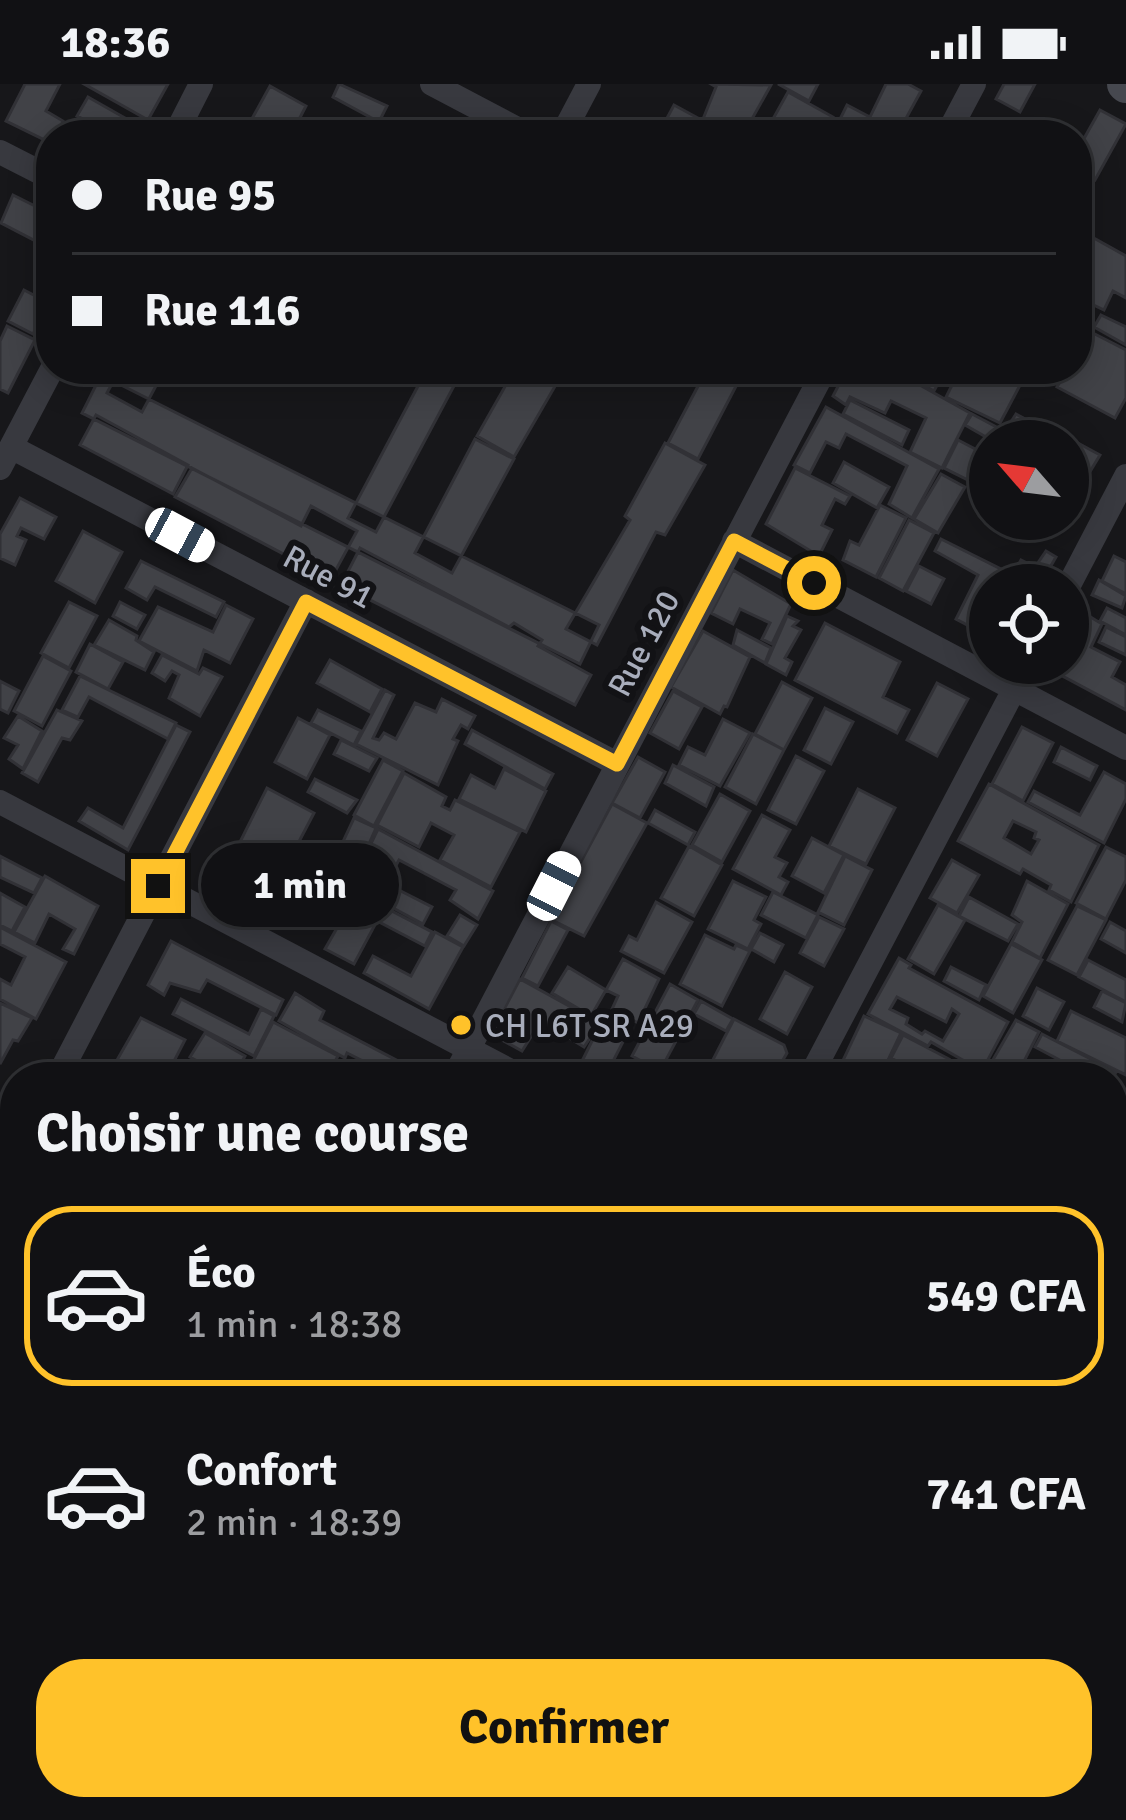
<!DOCTYPE html>
<html lang="fr">
<meta charset="utf-8">
<style>
:root{--surface:#111114;--page:#1a1a1d;--text:#f1f3f6;--muted:#9c9da0;--line:#303134;--accent:#ffc22a}
body{margin:0;font-family:Signika,sans-serif;background:var(--page);color:var(--text);height:100vh;display:flex;flex-direction:column;font-size:45px;white-space:nowrap}
*{box-sizing:border-box;margin:0}
p{font-size:39px;color:var(--muted)}
.icon{flex:none;width:66px;height:66px;fill:none;stroke:currentColor;stroke-width:2;stroke-linecap:round;stroke-linejoin:round}
.map{position:relative;flex:1;overflow:hidden}
.panel{position:absolute;left:0px;top:978px;width:1128px;height:759px;display:flex;flex-direction:column;background:var(--surface);border-radius:48px 48px 0 0;box-shadow:0 6px 30px #0003,0 0 0 3px var(--line)}
.panel>*{flex:none}
.banner{position:absolute;left:36px;top:36px;width:1056px;height:264px;border-radius:48px;box-shadow:0 6px 30px #0003,0 0 0 3px var(--line);display:grid;align-content:center;height:264px;padding:0 36px;background:var(--surface)}
.needle{width:78px;rotate:298deg}
.buttons{position:absolute;left:969px;top:336px;display:grid;gap:24px}
.buttons a{display:grid;place-items:center;width:120px;height:120px;border-radius:50%;background:var(--surface);box-shadow:0 6px 30px #0003,0 0 0 3px var(--line);font-size:60px}
.end{position:absolute;width:54px;height:54px;margin:-27px;border:15px solid #ffc22a;background:#111;box-shadow:0 0 0 6px #111}
.from{border-radius:50%}
.bubble{position:absolute;height:84px;border-radius:42px;background:var(--surface);box-shadow:0 6px 30px #0003,0 0 0 3px var(--line);font-size:39px;font-weight:800;line-height:84px;text-align:center}
.car{position:absolute;width:36px;height:72px;margin:-36px -18px;border-radius:15px;box-shadow:0 0 9px 3px #0007;background:linear-gradient(#fff 24%,#345 0 40%,#fff 0 76%,#345 0 86%,#fff 0)}
.banner b{display:flex;align-items:center;gap:42px;height:114px;font-size:45px}
.banner b+b{border-top:3px solid var(--line)}
.banner i{width:30px;height:30px;background:var(--text)}
ul{padding:0;list-style:none}
li{display:flex;align-items:center;gap:36px;height:180px;margin:0 24px 18px;padding:0 12px;border:6px solid transparent;border-radius:48px}
li div{flex:1}
li b{display:block;font-size:45px}
li em{font-style:normal;font-weight:800}
li.on{border-color:var(--accent)}
li>.icon{width:108px;height:108px;stroke-width:1.5}
h2{padding:0 36px;font-size:54px;line-height:144px}
.primary-button{display:flex;gap:24px;margin-top:auto;padding:24px 36px}
.primary-button a{flex:1;height:138px;border-radius:48px;background:var(--accent);color:#111;font-size:48px;font-weight:800;line-height:138px;text-align:center}
.status{display:flex;justify-content:space-between;align-items:center;height:84px;padding:0 60px;background:var(--surface);direction:ltr}
.status svg{height:33px;fill:currentColor}
.map>svg:first-child{display:block}
.built{fill:#232327}
.lines{fill:none;stroke-linecap:round;stroke-linejoin:round}
.stream{stroke:#2c363f;stroke-width:9}
.building{fill:#414247;stroke:#313136;stroke-width:3;fill-rule:evenodd}
.street{stroke:#38393f;stroke-width:24}
.secondary{stroke:#46484f;stroke-width:36}
.route{stroke:#ffc22a;stroke-width:15}
.poi-dot{fill:#ffc22a;stroke:#121215;stroke-width:4.5}
.labels{text-anchor:middle;stroke-width:12;stroke-linejoin:round;paint-order:stroke}
.street-label{font-size:33px;fill:#a8adbb;stroke:#121215}
.poi-label{font-size:33px;fill:#a8adbb;stroke:#121215;text-anchor:start}
</style>
<div class="status"><b>18:36</b><svg viewBox="0 0 49 12"><path d="M0 12V9h3v3zM5 12V6h3v6zM10 12V3h3v9zM15 12V0h3v12zM26 1h20v11H26zM47 4h2v5h-2z"/></svg></div>
<div class="map">
<svg width="1126" height="1736" viewBox="0 0 1126 1736">
<rect width="100%" height="100%" fill="#17171a"/>
<!-- built -->
<path class="built" d="M 130,1722 L 747,1722 L 739,1736 L 157,1736 Z"/>
<g class="lines">
<!-- stream -->
<path class="stream" d="M 1113,1147 L 1126,1123"/>
</g>
<!-- building -->
<path class="building" d="M 25,0 L 60,0 L 46,27 L 63,37 L 57,51 L 51,51 L 51,59 L 6,37 Z
M 84,0 L 168,0 L 148,36 Z
M 339,0 L 387,22 L 379,38 L 333,13 Z
M 711,0 L 771,1 L 743,51 L 733,51 L 703,35 L 716,3 Z
M 778,0 L 818,0 L 809,17 Z
M 886,0 L 908,0 L 921,7 L 897,51 L 833,49 L 847,21 L 870,33 Z
M 1004,0 L 1035,0 L 1020,28 L 996,15 Z
M 270,2 L 306,22 L 291,51 L 243,51 Z
M 788,8 L 833,33 L 824,51 L 764,51 Z
M 88,13 L 148,47 L 146,51 L 79,51 L 87,37 L 77,32 Z
M 674,21 L 720,46 L 717,51 L 658,51 Z
M 1100,26 L 1126,40 L 1095,96 L 1077,87 L 1077,67 Z
M 13,111 L 51,130 L 46,146 L 51,149 L 51,165 L 1,139 Z
M 1083,148 L 1126,172 L 1126,214 L 1113,207 L 1104,226 L 1077,213 L 1077,160 Z
M 24,206 L 49,219 L 33,250 L 8,237 Z
M 1101,231 L 1126,243 L 1126,261 L 1094,243 Z
M 7,242 L 35,256 L 8,309 L 0,305 L 0,257 Z
M 1087,246 L 1126,266 L 1126,314 L 1115,334 L 1057,303 L 1067,285 L 1077,285 L 1077,265 Z
M 120,285 L 165,285 L 142,328 L 107,309 Z
M 427,285 L 463,285 L 376,448 L 348,434 Z
M 515,285 L 565,285 L 514,373 L 477,352 Z
M 707,285 L 745,285 L 698,375 L 668,359 Z
M 847,285 L 891,285 L 970,329 L 942,384 L 910,368 L 926,334 L 891,317 L 885,329 L 850,313 L 846,321 L 833,312 Z
M 895,285 L 929,285 L 942,292 L 934,307 Z
M 960,285 L 1027,285 L 1028,286 L 1000,339 L 946,313 Z
M 101,291 L 599,541 L 580,580 L 82,329 Z
M 850,316 L 909,346 L 902,361 L 843,330 Z
M 826,323 L 939,385 L 912,434 L 889,420 L 907,382 L 846,350 L 839,364 L 826,358 L 810,389 L 794,381 Z
M 972,330 L 1023,357 L 993,357 L 965,341 Z
M 1016,330 L 1044,345 L 1036,357 L 1007,344 Z
M 96,331 L 188,381 L 173,410 L 80,361 Z
M 1054,346 L 1100,371 L 1088,391 L 1068,380 L 1068,357 L 1048,357 Z
M 475,355 L 514,375 L 452,489 L 415,469 Z
M 958,356 L 981,368 L 973,380 L 990,389 L 990,407 L 944,384 Z
M 665,359 L 705,381 L 665,451 L 656,448 L 597,561 L 566,545 L 630,436 L 625,432 Z
M 844,378 L 889,403 L 877,424 L 833,399 Z
M 1068,381 L 1088,392 L 1068,427 Z
M 192,384 L 301,442 L 311,422 L 357,447 L 331,495 L 175,413 Z
M 795,384 L 850,412 L 845,420 L 835,415 L 822,441 L 832,446 L 819,472 L 766,440 Z
M 941,390 L 965,403 L 938,449 L 914,435 Z
M 20,414 L 56,433 L 44,455 L 21,444 L 17,452 L 26,456 L 15,481 L 0,474 L 0,450 Z
M 880,421 L 906,434 L 876,493 L 843,476 L 850,457 L 859,461 Z
M 909,436 L 934,449 L 903,507 L 879,494 Z
M 83,447 L 122,468 L 95,519 L 56,497 Z
M 941,455 L 1025,497 L 1023,501 L 990,501 L 990,553 L 956,535 L 978,491 L 935,467 Z
M 360,464 L 509,543 L 514,539 L 542,556 L 538,562 L 591,591 L 575,621 L 341,501 Z
M 1046,467 L 1056,473 L 1040,501 L 1014,489 L 1021,476 L 1035,483 Z
M 1114,472 L 1126,478 L 1126,510 L 1102,497 Z
M 141,477 L 224,518 L 216,533 L 155,503 L 147,516 L 126,504 Z
M 919,482 L 944,495 L 931,520 L 906,507 Z
M 733,486 L 791,520 L 772,560 L 762,555 L 770,539 L 740,525 L 733,540 L 711,529 Z
M 1099,496 L 1126,512 L 1122,524 L 1092,511 Z
M 69,518 L 97,532 L 69,584 L 41,569 Z
M 120,518 L 145,531 L 137,545 L 113,532 Z
M 226,521 L 253,535 L 230,579 L 204,566 L 197,587 L 139,557 L 158,523 L 213,548 Z
M 1107,524 L 1126,534 L 1126,551 L 1100,537 Z
M 1084,529 L 1102,540 L 1091,563 L 1120,578 L 1112,593 L 1126,601 L 1126,626 L 1055,588 L 1059,579 L 1068,579 L 1068,562 Z
M 787,532 L 798,537 L 793,542 L 801,546 L 785,574 L 792,578 L 786,591 L 766,580 Z
M 109,536 L 137,552 L 136,556 L 154,568 L 145,586 L 94,561 Z
M 825,539 L 900,578 L 883,613 L 909,626 L 897,649 L 795,596 Z
M 1106,543 L 1126,553 L 1126,571 L 1099,558 Z
M 737,546 L 771,564 L 765,579 L 733,561 Z
M 703,547 L 750,573 L 727,623 L 724,622 L 720,630 L 671,603 Z
M 90,560 L 123,578 L 108,605 L 76,588 Z
M 162,571 L 199,590 L 203,584 L 222,593 L 200,632 L 169,614 L 179,591 L 172,587 L 165,597 L 152,589 Z
M 43,572 L 71,587 L 42,642 L 14,627 Z
M 330,576 L 382,605 L 370,628 L 317,599 Z
M 80,592 L 176,639 L 168,655 L 89,613 L 78,633 L 62,626 Z
M 0,597 L 19,607 L 8,629 L 0,625 Z
M 782,598 L 812,614 L 784,666 L 755,650 Z
M 937,599 L 968,615 L 937,672 L 907,656 Z
M 385,606 L 394,611 L 373,654 L 379,656 L 384,649 L 396,655 L 415,619 L 436,628 L 442,615 L 475,632 L 468,645 L 461,641 L 453,655 L 458,657 L 438,701 L 356,660 Z
M 673,607 L 702,623 L 679,665 L 650,649 Z
M 825,624 L 853,638 L 831,680 L 804,666 Z
M 57,626 L 82,637 L 70,656 L 62,654 L 38,698 L 22,689 Z
M 318,626 L 361,647 L 354,661 L 311,639 Z
M 18,632 L 42,647 L 23,685 L 9,675 L 18,661 L 4,654 Z
M 298,634 L 330,651 L 307,695 L 275,678 Z
M 723,635 L 750,649 L 720,702 L 679,681 L 688,663 L 705,671 Z
M 176,641 L 190,648 L 128,766 L 79,737 L 88,724 L 123,744 Z
M 1022,643 L 1053,659 L 1023,717 L 992,700 Z
M 472,646 L 553,690 L 545,705 L 465,660 Z
M 753,650 L 784,666 L 756,720 L 725,703 Z
M 341,656 L 377,674 L 369,687 L 334,670 Z
M 1061,663 L 1097,682 L 1090,696 L 1054,678 Z
M 796,672 L 824,687 L 796,740 L 768,726 Z
M 638,673 L 665,688 L 640,734 L 612,719 Z
M 383,676 L 403,687 L 374,742 L 354,731 Z
M 673,681 L 714,703 L 706,722 L 665,699 Z
M 504,685 L 546,707 L 526,748 L 459,715 L 471,691 L 495,704 Z
M 1104,688 L 1126,700 L 1126,715 L 1104,759 L 1028,718 L 1034,707 L 1080,731 Z
M 404,689 L 446,713 L 442,722 L 450,726 L 455,716 L 520,748 L 491,803 L 440,776 L 454,751 L 431,739 L 419,763 L 377,741 Z
M 315,695 L 357,716 L 347,729 L 308,708 Z
M 989,700 L 1099,761 L 1071,818 L 1049,806 L 1051,801 L 1023,785 L 1020,790 L 958,757 ZM 1013,737 L 1036,748 L 1034,754 L 1039,756 L 1031,770 L 1004,754 Z
M 267,704 L 314,729 L 261,830 L 208,802 L 223,772 L 238,762 Z
M 858,705 L 895,724 L 866,780 L 829,762 Z
M 720,710 L 750,727 L 722,778 L 692,761 Z
M 612,720 L 647,739 L 584,852 L 550,835 Z
M 655,726 L 695,748 L 688,761 L 648,739 Z
M 762,731 L 790,746 L 775,773 L 787,779 L 779,793 L 788,798 L 781,811 L 733,785 Z
M 354,734 L 376,744 L 368,762 L 361,759 L 355,772 L 340,764 Z
M 378,745 L 493,807 L 478,835 L 450,816 L 456,806 L 399,776 L 377,816 L 350,803 Z
M 812,754 L 844,771 L 824,809 L 792,792 Z
M 689,762 L 722,781 L 694,832 L 661,814 Z
M 1106,763 L 1126,773 L 1126,796 L 1106,835 L 1076,819 Z
M 0,772 L 42,794 L 34,809 L 0,793 Z
M 845,772 L 872,786 L 844,841 L 818,828 Z
M 952,776 L 979,791 L 957,829 L 930,814 Z
M 45,792 L 98,822 L 74,870 L 63,865 L 75,845 L 49,830 L 35,859 L 14,848 Z
M 733,797 L 766,813 L 754,836 L 761,840 L 748,865 L 708,845 Z
M 1027,797 L 1068,820 L 1040,874 L 1012,858 L 1022,838 L 1012,831 Z
M 389,801 L 432,823 L 423,840 L 380,817 Z
M 773,808 L 818,831 L 806,854 L 761,831 Z
M 0,809 L 25,823 L 12,847 L 0,841 Z
M 357,809 L 432,848 L 425,862 L 377,837 L 354,880 L 325,865 Z
M 969,813 L 1018,840 L 1008,857 L 959,832 Z
M 656,818 L 692,838 L 664,889 L 621,867 L 629,852 L 637,856 Z
M 938,821 L 965,836 L 934,890 L 908,875 Z
M 1077,822 L 1106,836 L 1077,891 L 1048,876 Z
M 460,831 L 477,841 L 464,862 L 447,852 Z
M 819,833 L 844,845 L 824,882 L 800,869 Z
M 551,837 L 568,846 L 538,902 L 522,894 Z
M 1110,838 L 1126,847 L 1126,869 L 1101,855 Z
M 0,843 L 66,878 L 36,935 L 0,915 L 0,895 L 11,901 L 25,873 L 0,860 Z
M 435,848 L 463,863 L 429,925 L 364,889 L 373,872 L 411,892 Z
M 760,849 L 783,861 L 774,878 L 751,865 Z
M 705,851 L 734,865 L 736,861 L 750,867 L 722,922 L 680,900 Z
M 171,857 L 283,916 L 276,931 L 207,896 L 200,908 L 170,899 L 164,911 L 148,901 Z
M 1011,860 L 1042,876 L 1013,929 L 983,912 Z
M 899,874 L 911,881 L 909,884 L 1008,938 L 982,987 L 931,958 L 928,962 L 868,930 ZM 897,913 L 946,938 L 952,925 L 959,930 L 943,957 L 925,947 L 922,950 L 906,940 L 908,934 L 890,925 Z
M 623,875 L 659,895 L 638,939 L 612,925 L 618,912 L 606,906 Z
M 1088,876 L 1126,896 L 1126,918 L 1079,893 Z
M 568,883 L 606,906 L 591,932 L 552,909 Z
M 951,883 L 986,901 L 979,916 L 944,897 Z
M 785,888 L 812,903 L 787,950 L 760,935 Z
M 520,895 L 600,939 L 584,963 L 541,937 L 522,967 L 491,950 Z
M 670,900 L 698,916 L 660,987 L 632,972 Z
M 1037,904 L 1064,918 L 1049,946 L 1023,932 Z
M 1102,907 L 1126,919 L 1122,938 L 1094,923 Z
M 295,909 L 324,927 L 320,936 L 400,978 L 393,992 L 347,969 L 345,974 L 279,937 Z
M 181,915 L 249,950 L 261,925 L 274,932 L 254,972 L 173,930 Z
M 701,917 L 733,935 L 726,947 L 694,930 Z
M 0,919 L 32,934 L 18,957 L 13,956 L 0,980 Z
M 1071,927 L 1126,954 L 1126,991 L 1057,957 Z
M 864,932 L 901,949 L 880,993 L 845,993 L 837,989 Z
M 141,934 L 185,956 L 171,983 L 185,993 L 151,993 L 117,976 Z
M 734,935 L 784,961 L 787,969 L 773,993 L 704,993 Z
M 1016,936 L 1039,948 L 1016,993 L 983,993 Z
M 273,938 L 338,972 L 326,993 L 289,993 L 254,975 Z
M 601,939 L 626,952 L 605,993 L 574,993 Z
M 205,949 L 245,972 L 234,993 L 190,993 L 199,978 L 190,973 Z
M 1042,950 L 1116,988 L 1113,993 L 1082,993 L 1084,989 L 1035,963 Z
M 903,951 L 949,975 L 939,993 L 927,993 L 891,974 Z
M 1125,1143 L 1126,1212 L 1125,1214 L 1113,1207 L 1113,1166 Z
M 1115,1252 L 1126,1258 L 1126,1294 L 1113,1287 Z
M 5,1255 L 15,1260 L 15,1289 L 0,1281 L 0,1264 Z
M 15,1372 L 15,1428 L 10,1436 L 0,1430 L 0,1398 Z
M 14,1440 L 15,1506 L 13,1509 L 0,1502 L 0,1467 Z
M 1113,1541 L 1126,1548 L 1122,1583 L 1113,1578 Z
M 1117,1653 L 1126,1657 L 1126,1704 L 1115,1724 L 1111,1722 L 1113,1660 Z
M 907,1722 L 966,1722 L 958,1736 L 925,1736 L 927,1732 Z
M 974,1722 L 1023,1722 L 1018,1731 L 1032,1736 L 999,1736 Z
M 1076,1722 L 1108,1722 L 1115,1726 L 1109,1736 L 1069,1736 Z"/>
<g class="lines">
<!-- street -->
<path class="street" d="M 432,0 L 529,51
M 175,51 L 201,0
M 562,51 L 589,0
M 947,51 L 974,0
M 0,68 L 51,94
M 11,363 L 617,680
M 0,384 L 52,285
M 734,457 L 1126,664
M 1068,503 L 1126,392
M 0,718 L 522,993
M 58,993 L 306,517
M 454,993 L 825,285
M 810,993 L 1028,579
M 1113,1097 L 1126,1072
M 0,1105 L 15,1076
M 1113,1316 L 1126,1323
M 0,1678 L 15,1686
M 81,1722 L 107,1736
M 773,1736 L 780,1722"/>
<!-- secondary -->
<path class="secondary" d="M 1125,0 L 1126,1"/>
</g>
<g class="lines">
<!-- route -->
<path class="route" d="M 158,802 L 306,518 L 617,680 L 734,457 L 814,499"/>
</g>
<!-- markers -->
<circle class="poi-dot" cx="461" cy="941" r="12"/>
<g class="labels">
<!-- street labels -->
<g class="street-label">
<text transform="translate(329 492) rotate(28)" y="12">Rue 91</text>
<text transform="translate(643 559) rotate(-62)" y="12">Rue 120</text>
</g>
<!-- poi labels -->
<g class="poi-label">
<text x="485" y="953">CH L6T SR A29</text>
</g>
</g>
</svg>
<div class="buttons">
<a><svg class="needle" viewBox="-14 -14 28 28"><path d="M0-13l5 13h-10z" fill="#e53935"/><path d="M0 13l5-13h-10z" fill="#9c9da0"/></svg></a>
<a><svg class="icon" aria-label="locate" viewBox="0 0 24 24"><circle cx="12" cy="12" r="6"/><path d="M12 2v4M12 18v4M2 12h4M18 12h4"/></svg></a>
</div>
<i class="end from" style="left:814px;top:499px"></i>
<i class="end" style="left:158px;top:802px"></i>
<div class="bubble" style="left:201px;top:759px;width:198px">1 min</div>
<i class="car" style="left:180px;top:451px;rotate:118deg"></i>
<i class="car" style="left:554px;top:802px;rotate:27deg"></i>
<div class="banner">
<b><i class="from"></i>Rue 95</b>
<b><i></i>Rue 116</b>
</div>
<section class="panel">
<h2>Choisir une course</h2>
<ul>
<li class="on"><svg class="icon" aria-label="car" viewBox="0 0 24 24"><path d="M5 17H2v-5l4-1 3-4h7l3 4 3 1v5h-3M9 17h6M6 11h13"/><circle cx="7" cy="17" r="2"/><circle cx="17" cy="17" r="2"/></svg><div><b>Éco</b><p>1 min · 18:38</p></div><em>549 CFA</em></li>
<li><svg class="icon" aria-label="car" viewBox="0 0 24 24"><path d="M5 17H2v-5l4-1 3-4h7l3 4 3 1v5h-3M9 17h6M6 11h13"/><circle cx="7" cy="17" r="2"/><circle cx="17" cy="17" r="2"/></svg><div><b>Confort</b><p>2 min · 18:39</p></div><em>741 CFA</em></li>
</ul>
<div class="primary-button"><a>Confirmer</a></div>
</section>
</div>
